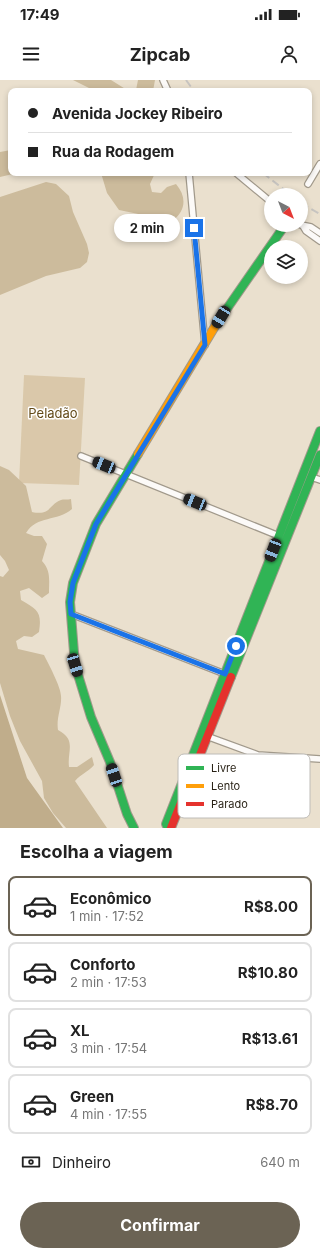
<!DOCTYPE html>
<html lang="pt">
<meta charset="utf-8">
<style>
:root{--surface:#fff;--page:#f6f6f6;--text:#222;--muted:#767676;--line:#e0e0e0;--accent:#6b6354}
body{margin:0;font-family:Inter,sans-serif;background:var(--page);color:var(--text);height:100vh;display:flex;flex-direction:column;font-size:15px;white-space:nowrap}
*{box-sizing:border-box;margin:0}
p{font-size:13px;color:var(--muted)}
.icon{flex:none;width:22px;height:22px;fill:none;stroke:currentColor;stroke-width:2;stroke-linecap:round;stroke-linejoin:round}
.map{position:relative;height:748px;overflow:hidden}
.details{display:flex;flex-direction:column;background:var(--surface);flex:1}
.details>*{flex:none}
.guide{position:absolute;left:8px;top:8px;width:304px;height:88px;border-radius:8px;box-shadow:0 2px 6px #0003;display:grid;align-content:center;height:88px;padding:0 20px;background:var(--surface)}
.needle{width:26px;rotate:138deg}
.fabs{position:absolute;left:264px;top:108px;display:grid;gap:8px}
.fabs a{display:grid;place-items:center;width:44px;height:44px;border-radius:50%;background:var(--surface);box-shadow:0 2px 6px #0003;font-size:20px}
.end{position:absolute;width:18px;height:18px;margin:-9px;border:5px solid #1a73e8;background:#fff;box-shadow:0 0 0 2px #fff}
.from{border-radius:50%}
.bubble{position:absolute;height:28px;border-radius:14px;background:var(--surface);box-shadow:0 2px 6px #0003;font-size:13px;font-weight:700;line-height:28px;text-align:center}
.car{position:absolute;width:12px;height:24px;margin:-12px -6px;border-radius:5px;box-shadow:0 0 3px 1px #0007;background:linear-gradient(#222 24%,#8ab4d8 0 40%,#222 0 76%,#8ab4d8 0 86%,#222 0)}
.guide b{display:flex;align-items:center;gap:14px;height:38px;font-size:15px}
.guide b+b{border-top:1px solid var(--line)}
.guide i{width:10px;height:10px;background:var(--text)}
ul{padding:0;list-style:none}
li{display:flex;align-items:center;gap:12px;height:60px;margin:0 8px 6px;padding:0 12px;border:2px solid var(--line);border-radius:8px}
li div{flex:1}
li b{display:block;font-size:15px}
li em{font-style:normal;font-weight:700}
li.current{border-color:var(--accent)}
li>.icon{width:36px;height:36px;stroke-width:1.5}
h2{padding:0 20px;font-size:18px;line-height:48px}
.pay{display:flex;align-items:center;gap:10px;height:44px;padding:0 20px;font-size:15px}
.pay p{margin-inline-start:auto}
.primary-button{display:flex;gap:8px;margin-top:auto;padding:8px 20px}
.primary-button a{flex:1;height:46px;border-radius:24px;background:var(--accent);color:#fff;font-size:16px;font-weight:700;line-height:46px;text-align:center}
.status{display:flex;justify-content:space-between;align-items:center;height:28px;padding:0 20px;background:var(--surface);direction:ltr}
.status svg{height:11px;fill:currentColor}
header{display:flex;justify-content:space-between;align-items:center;height:52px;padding:0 20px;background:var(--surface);font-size:18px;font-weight:700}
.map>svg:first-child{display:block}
.green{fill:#dac8aa}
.forest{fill:#ccbb9c}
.water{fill:#c0ad8b}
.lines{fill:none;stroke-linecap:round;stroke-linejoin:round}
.street-casing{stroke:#a1998b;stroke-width:8}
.fast-casing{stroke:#a1998b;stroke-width:10}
.slow-casing{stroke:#a1998b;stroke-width:10}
.jam-casing{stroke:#a1998b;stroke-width:10}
.street{stroke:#fcfaf8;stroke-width:5.5}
.fast{stroke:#30b455;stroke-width:8}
.slow{stroke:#ff9f0a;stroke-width:8}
.jam{stroke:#e5322d;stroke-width:8}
.rail{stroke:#c7c4c0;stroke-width:2;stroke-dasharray:8 4;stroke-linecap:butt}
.route{stroke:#1a73e8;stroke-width:5}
.labels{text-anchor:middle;stroke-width:3;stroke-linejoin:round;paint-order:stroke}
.park-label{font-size:13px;fill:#634a18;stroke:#fff}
.key{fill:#fff;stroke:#bebcb8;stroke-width:1}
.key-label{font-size:11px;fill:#261f13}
</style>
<div class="status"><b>17:49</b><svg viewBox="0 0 49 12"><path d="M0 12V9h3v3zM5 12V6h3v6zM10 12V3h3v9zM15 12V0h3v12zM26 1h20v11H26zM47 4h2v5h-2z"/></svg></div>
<header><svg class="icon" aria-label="menu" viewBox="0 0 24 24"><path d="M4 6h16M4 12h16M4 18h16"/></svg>Zipcab<svg class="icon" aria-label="person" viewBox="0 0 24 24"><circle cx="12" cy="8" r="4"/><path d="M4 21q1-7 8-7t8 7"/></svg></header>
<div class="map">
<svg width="320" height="748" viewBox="0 0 320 748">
<rect width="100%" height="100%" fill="#eae0ce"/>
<!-- green -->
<path class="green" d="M 24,295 L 85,298 L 79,405 L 19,403 Z"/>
<!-- forest -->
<path class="forest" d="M 73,0 L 111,0 L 127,10 L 136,10 L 138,0 L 155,0 L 153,11 L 95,11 Z
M 11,70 L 11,93 L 17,93 L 0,97 L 0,72 Z
M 101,93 L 155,93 L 150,104 L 152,112 L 161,113 L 167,107 L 176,104 C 187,117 186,131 172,141 L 119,130 L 107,113 Z
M 46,102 L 56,104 L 69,116 L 73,132 L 87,164 L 89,173 L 87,182 L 80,188 L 46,196 L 0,215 L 0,117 Z
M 0,386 L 9,390 L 26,406 L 32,432 C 51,436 48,425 61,420 C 63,419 68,420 71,419 L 72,429 C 57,442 37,435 26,453 L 34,456 L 42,456 L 47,464 L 42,481 C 51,491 49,499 49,513 L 42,518 L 29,508 L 20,511 L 21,520 C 38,530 42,532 39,552 L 32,557 L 24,556 L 16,561 L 18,569 L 44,575 C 48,583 61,607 61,616 C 62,627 56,638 58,650 C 77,660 67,671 69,687 L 77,687 L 92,677 L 94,685 C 88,692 81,694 75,701 L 107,748 L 66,748 L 53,733 L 44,718 L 42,701 L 20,661 L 10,636 L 0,603 L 0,496 L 3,497 L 9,490 L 5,481 L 0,475 Z"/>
<!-- water -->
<path class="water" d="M 0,615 L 27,698 L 63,748 L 0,748 Z"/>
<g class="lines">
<!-- street casing -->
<g class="street-casing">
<path id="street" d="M 163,0 L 168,11
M 189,93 L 205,265
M 236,93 L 271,122
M 308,104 L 320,84
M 301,145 L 311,147 L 320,153
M 303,146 L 306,151 L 320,161
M 81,376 L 279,456
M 311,397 L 320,400
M 71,534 L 225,594
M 209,657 L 258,675 L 320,679"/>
</g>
<!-- fast casing -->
<g class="fast-casing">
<path id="fast" d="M 217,243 L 285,145
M 231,597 L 320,375
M 134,748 L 127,734 L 110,682 L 91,637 L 75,585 L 70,522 L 73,503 L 96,444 L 138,374
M 168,748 L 166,744 L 320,351"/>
</g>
<!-- slow casing -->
<g class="slow-casing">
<path id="slow" d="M 138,374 L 217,243"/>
</g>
<!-- jam casing -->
<g class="jam-casing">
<path id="jam" d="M 171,748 L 231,597"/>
</g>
<!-- street -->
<use href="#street" class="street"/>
<!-- fast -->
<use href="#fast" class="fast"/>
<!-- slow -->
<use href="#slow" class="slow"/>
<!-- jam -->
<use href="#jam" class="jam"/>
<!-- rail -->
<path class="rail" d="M 186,0 L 194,11
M 263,93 L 291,115
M 301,123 L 320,134"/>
</g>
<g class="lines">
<!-- route -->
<path class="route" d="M 194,148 L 205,265 L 96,444 L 73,503 L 70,522 L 71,534 L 225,594 L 236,566"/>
</g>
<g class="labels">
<!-- park labels -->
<g class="park-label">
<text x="53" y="338">Peladão</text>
</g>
</g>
<!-- legend -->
<rect x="178" y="674" width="132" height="64" rx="6" class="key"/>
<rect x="186" y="686" width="18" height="4" fill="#30b455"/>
<rect x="186" y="704" width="18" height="4" fill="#ff9f0a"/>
<rect x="186" y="722" width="18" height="4" fill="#e5322d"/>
<g class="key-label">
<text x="211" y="692">Livre</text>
<text x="211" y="710">Lento</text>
<text x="211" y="728">Parado</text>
</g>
</svg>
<div class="fabs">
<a><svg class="needle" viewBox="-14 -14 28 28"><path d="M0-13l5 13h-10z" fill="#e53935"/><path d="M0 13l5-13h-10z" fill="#767676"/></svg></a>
<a><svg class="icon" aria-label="layers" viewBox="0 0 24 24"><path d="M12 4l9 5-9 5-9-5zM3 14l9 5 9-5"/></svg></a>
</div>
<i class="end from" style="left:236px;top:566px"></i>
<i class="end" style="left:194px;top:148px"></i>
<div class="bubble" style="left:114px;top:134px;width:66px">2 min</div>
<i class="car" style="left:221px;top:237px;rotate:211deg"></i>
<i class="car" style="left:104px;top:385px;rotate:292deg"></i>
<i class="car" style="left:195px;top:422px;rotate:292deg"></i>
<i class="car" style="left:273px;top:470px;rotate:201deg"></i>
<i class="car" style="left:75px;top:585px;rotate:163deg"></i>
<i class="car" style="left:114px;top:695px;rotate:342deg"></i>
<div class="guide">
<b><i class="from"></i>Avenida Jockey Ribeiro</b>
<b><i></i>Rua da Rodagem</b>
</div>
</div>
<section class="details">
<h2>Escolha a viagem</h2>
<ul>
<li class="current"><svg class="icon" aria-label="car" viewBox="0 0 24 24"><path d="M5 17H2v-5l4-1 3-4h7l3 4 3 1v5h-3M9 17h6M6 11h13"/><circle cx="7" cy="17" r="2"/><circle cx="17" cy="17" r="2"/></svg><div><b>Econômico</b><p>1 min · 17:52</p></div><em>R$8.00</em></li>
<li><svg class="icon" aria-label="car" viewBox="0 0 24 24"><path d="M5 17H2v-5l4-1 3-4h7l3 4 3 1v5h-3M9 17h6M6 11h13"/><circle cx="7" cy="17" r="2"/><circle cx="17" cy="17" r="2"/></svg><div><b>Conforto</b><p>2 min · 17:53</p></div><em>R$10.80</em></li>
<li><svg class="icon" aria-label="car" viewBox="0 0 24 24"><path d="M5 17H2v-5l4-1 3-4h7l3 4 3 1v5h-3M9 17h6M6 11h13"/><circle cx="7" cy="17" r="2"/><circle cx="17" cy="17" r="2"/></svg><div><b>XL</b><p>3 min · 17:54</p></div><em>R$13.61</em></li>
<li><svg class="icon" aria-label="car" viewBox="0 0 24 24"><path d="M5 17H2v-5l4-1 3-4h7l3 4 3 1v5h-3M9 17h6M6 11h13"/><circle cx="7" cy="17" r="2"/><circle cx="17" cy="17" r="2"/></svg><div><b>Green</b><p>4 min · 17:55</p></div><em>R$8.70</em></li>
</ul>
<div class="pay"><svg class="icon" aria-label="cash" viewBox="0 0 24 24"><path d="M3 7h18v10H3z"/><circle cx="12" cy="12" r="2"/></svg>Dinheiro<p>640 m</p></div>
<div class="primary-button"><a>Confirmar</a></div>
</section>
